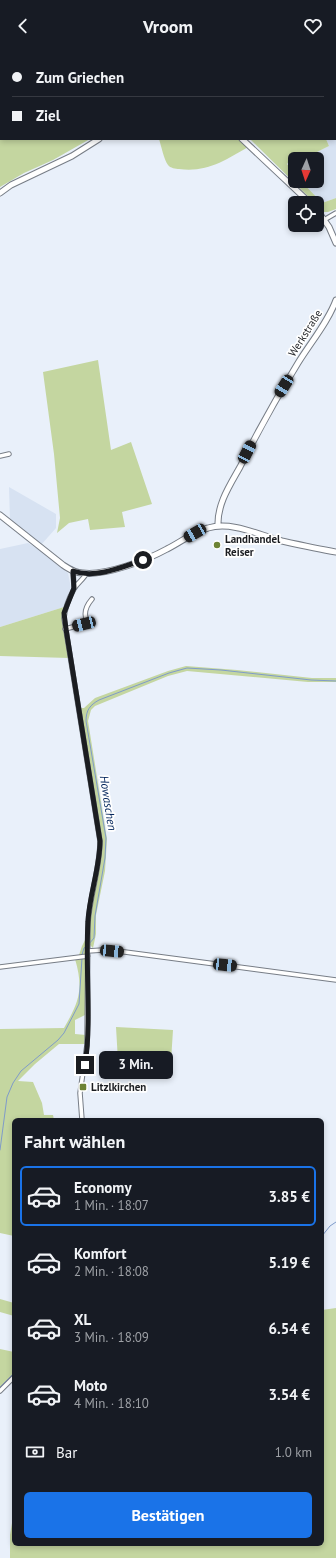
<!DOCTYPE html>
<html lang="de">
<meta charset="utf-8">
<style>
:root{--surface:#171b24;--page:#20242c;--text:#f1f3f6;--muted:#9ea1a6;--line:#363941;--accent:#1a73e8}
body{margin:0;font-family:"PT Sans",sans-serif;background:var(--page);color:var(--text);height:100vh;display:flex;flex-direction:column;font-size:15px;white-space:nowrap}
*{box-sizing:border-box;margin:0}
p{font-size:13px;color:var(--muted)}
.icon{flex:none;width:22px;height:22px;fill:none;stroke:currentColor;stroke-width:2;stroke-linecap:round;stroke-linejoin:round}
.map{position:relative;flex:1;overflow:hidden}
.side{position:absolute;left:12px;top:1066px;width:312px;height:428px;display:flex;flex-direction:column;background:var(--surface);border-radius:6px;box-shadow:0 2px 6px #0003}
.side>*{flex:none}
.banner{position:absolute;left:0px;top:0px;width:336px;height:88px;box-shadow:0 2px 6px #0003;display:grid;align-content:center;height:88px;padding:0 12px;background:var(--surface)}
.needle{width:26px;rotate:183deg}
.fabs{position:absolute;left:288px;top:100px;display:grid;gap:8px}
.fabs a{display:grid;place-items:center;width:36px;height:36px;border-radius:6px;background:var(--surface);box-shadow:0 2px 6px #0003;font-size:20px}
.end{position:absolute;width:18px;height:18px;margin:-9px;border:5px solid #1b1d21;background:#fff;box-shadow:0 0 0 2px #fff}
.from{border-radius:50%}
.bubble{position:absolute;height:28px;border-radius:6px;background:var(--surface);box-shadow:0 2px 6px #0003;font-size:13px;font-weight:700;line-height:28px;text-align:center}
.car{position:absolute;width:12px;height:24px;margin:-12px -6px;border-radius:5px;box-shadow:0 0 3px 1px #0007;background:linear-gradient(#222 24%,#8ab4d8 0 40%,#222 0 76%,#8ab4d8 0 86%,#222 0)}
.banner b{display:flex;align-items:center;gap:14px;height:38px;font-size:15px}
.banner b+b{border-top:1px solid var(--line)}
.banner i{width:10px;height:10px;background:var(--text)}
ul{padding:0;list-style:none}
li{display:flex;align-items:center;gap:12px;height:60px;margin:0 8px 6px;padding:0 4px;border:2px solid transparent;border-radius:6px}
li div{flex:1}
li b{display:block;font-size:15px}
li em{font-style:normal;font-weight:700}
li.active{border-color:var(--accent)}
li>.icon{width:36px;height:36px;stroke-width:1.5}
h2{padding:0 12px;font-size:18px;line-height:48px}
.pay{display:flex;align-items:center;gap:10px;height:44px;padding:0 12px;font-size:15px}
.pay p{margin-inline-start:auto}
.action{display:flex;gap:8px;margin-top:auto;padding:8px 12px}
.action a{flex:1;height:46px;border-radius:6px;background:var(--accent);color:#fff;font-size:16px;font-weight:700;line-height:46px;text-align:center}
header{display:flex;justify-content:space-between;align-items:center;height:52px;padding:0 12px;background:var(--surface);font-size:18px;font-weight:700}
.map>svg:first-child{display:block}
.built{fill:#d7e2f2}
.green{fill:#c4d6a0}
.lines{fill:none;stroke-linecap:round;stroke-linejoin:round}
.stream{stroke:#7f9bc9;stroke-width:1}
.street-casing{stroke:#777d86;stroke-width:5.5}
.secondary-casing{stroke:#777d86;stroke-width:7}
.street{stroke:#fff;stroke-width:3.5}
.secondary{stroke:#fff;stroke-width:5}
.route{stroke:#1b1d21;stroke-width:5}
.poi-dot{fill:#6d8334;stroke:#fff;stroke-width:1.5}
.labels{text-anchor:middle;stroke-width:3.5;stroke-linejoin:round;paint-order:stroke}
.street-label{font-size:11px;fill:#1b1d21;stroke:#fff}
.poi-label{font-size:11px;font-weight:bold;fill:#1b1d21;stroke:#fff;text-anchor:start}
.water-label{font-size:12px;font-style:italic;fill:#05275d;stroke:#fff}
</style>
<header><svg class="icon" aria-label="back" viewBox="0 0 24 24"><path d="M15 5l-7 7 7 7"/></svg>Vroom<svg class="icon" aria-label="heart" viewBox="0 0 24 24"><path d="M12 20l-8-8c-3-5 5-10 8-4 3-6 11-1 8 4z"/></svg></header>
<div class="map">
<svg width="336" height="1506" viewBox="0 0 336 1506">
<rect width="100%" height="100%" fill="#e9f0fa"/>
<!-- built -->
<path class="built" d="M 335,82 L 336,82 L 336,146 L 322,151 L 301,129 L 317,129 L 317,107 L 303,107 L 329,94 L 326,87 L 335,87 Z
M 9,435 L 56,462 L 56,476 L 41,493 L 10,468 Z
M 28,491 L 41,499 L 68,521 L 71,536 L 64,555 L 0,575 L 0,497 Z"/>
<!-- green -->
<path class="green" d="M 0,0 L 129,1 L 1,1 L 1,87 L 90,87 L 53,108 L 24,121 L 0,135 Z
M 159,87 L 238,87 L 248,95 C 226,108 206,121 179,117 C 176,117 170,116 168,113 C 164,108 161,93 159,87 Z
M 250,87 L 326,87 L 329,94 L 303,107 L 295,107 L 295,111 L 291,108 L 287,112 L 295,122 L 295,129 L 301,129 L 322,151 L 336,146 L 336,157 L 328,160 L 324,160 Z
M 98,308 L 111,398 L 131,390 L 152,452 L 122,460 L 125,475 L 90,478 L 88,467 L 69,471 L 57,481 L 60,466 L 54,402 L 43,320 Z
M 64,555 L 63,567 L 69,606 L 0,604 L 0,575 Z
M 186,614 L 237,618 L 312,626 L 336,626 L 336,630 L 308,630 L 187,619 L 168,624 L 95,654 L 91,658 L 88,669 L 107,787 L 105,819 L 96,863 L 96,882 L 93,896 L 90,893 L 90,861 L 101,803 L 102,786 L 81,656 L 84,656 L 95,646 L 168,619 Z
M 85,888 L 85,963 L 75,968 L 75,982 L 86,983 L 86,992 L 59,992 L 35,1012 L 18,1029 L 33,1030 L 42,1051 L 44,1063 L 53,1063 L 54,1068 L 14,1068 L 14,1184 L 0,1181 L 0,977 L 64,976 C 79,950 84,937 75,907 L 80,906 L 79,903 L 82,894 Z
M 116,975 L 173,978 L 171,1009 L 118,1009 Z
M 0,1247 L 14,1251 L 14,1264 L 0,1260 Z
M 336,1256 L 336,1506 L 10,1506 L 10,1483 L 14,1459 L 14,1492 L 322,1492 L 322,1258 Z
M 0,1297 L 14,1300 L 14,1323 L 0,1337 Z"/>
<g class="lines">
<!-- stream -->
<path class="stream" d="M 89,892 L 94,886 L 95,864 L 105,806 L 106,786 L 86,669 C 86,658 90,653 99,648 L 169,621 L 187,616 L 221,618 L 311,628 L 336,629
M 82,903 L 84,896 L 87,894
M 0,1098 L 7,1045 L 13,1031 L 21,1019 L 58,988 L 64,981 L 79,952 L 82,906
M 322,1184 L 330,1174 L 336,1170
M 0,1335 L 13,1322"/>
<!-- street casing -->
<g class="street-casing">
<path id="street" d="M 307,0 L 307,1
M 279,1 L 281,0
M 335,51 L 336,53
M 324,168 L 336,161
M 0,404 L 9,402
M 73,519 L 74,536
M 65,577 L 84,572 L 87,569 C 83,561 86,554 92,547
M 88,899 L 103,898 L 125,900 L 336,928
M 0,915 L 88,904
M 82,1068 L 80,1041 L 87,993 L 88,871 C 90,843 100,816 100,789 L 64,566 C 65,557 69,546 74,537 C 77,531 83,528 86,522
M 0,1339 L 14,1325"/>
</g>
<!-- secondary casing -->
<g class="secondary-casing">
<path id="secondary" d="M 131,0 L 133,1
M 242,87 L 310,151
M 0,141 L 11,133 L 72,104 L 99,87
M 317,158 L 329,175 L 336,191
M 0,463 L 63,513 C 69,517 75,521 83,521 C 105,524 147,508 167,497 C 181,490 193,480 208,476 C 232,469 259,483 282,489 C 300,493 318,497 336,500
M 218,474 C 217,452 230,433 240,415 C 258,379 277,345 298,311 C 311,290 328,270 336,248"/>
</g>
<!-- street -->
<use href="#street" class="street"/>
<!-- secondary -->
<use href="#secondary" class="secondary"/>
</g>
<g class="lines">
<!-- route -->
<path class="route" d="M 85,1013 C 92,966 85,918 88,870 C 89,843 100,816 100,789 L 66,577 L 64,561 L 74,536 L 73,519 C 95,527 122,515 143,508"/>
</g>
<!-- markers -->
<g class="poi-dot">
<circle cx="217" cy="493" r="4"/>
<rect x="79" y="1031" width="8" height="8" rx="2"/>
</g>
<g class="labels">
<!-- street labels -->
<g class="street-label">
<text transform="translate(305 281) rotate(-58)" y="4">Werkstraße</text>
</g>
<!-- poi labels -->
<g class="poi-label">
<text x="225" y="491">Landhandel<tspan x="225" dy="13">Reiser</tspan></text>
<text x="91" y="1039">Litzlkirchen</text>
</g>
<!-- water labels -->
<g class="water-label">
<text transform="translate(108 751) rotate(81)" y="4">Howaschen</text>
</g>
</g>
</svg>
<div class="fabs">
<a><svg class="needle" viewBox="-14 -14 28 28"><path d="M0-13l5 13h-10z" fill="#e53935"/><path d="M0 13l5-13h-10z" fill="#9ea1a6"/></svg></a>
<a><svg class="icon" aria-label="locate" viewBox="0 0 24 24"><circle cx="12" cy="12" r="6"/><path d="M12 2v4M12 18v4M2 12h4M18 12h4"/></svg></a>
</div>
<i class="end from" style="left:143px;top:508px"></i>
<i class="end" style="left:85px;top:1013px"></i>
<div class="bubble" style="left:99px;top:999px;width:74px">3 Min.</div>
<i class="car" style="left:284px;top:334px;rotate:212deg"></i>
<i class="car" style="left:247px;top:400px;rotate:27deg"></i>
<i class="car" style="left:195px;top:481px;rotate:240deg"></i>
<i class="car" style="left:84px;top:572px;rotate:256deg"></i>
<i class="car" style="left:112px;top:899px;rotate:95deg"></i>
<i class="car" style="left:225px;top:913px;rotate:96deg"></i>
<div class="banner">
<b><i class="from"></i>Zum Griechen</b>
<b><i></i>Ziel</b>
</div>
<section class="side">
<h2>Fahrt wählen</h2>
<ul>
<li class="active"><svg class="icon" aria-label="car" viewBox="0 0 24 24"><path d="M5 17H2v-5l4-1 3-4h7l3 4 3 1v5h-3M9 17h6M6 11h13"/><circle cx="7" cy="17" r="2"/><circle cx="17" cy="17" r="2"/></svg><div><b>Economy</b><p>1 Min. · 18:07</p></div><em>3.85 €</em></li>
<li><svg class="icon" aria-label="car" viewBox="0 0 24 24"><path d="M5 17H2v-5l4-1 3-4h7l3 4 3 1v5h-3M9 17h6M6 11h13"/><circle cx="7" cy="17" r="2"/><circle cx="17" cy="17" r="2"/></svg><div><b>Komfort</b><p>2 Min. · 18:08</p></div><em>5.19 €</em></li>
<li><svg class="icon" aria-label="car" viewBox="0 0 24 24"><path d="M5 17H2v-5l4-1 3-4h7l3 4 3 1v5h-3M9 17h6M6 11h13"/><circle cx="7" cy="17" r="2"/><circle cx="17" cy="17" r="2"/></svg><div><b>XL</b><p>3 Min. · 18:09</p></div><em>6.54 €</em></li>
<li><svg class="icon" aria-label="car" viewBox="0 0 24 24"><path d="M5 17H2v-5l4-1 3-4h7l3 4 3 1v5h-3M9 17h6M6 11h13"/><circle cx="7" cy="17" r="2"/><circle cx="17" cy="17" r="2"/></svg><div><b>Moto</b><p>4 Min. · 18:10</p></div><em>3.54 €</em></li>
</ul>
<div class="pay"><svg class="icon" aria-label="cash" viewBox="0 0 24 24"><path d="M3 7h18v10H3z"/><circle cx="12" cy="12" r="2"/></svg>Bar<p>1.0 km</p></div>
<div class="action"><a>Bestätigen</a></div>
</section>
</div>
